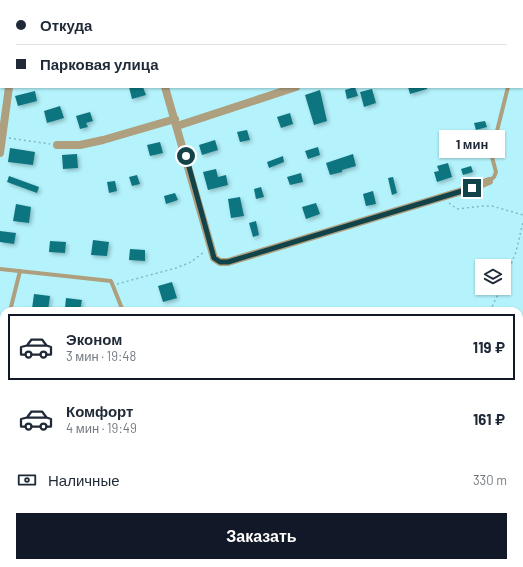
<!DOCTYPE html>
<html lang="ru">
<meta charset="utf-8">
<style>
:root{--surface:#fff;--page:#f6f6f7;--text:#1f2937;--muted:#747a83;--line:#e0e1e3;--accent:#111827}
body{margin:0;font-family:Barlow,sans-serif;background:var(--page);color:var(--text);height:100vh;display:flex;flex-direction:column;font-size:15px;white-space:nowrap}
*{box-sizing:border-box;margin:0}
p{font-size:13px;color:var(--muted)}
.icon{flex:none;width:22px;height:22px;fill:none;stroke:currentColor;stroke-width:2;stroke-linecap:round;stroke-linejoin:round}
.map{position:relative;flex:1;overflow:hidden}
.side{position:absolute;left:0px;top:307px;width:523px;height:260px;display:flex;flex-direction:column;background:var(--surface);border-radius:12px 12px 0 0;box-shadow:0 1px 3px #0004}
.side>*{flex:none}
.banner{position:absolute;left:0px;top:0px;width:523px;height:88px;box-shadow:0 1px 3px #0004;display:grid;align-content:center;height:88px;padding:0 16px;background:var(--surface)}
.tools{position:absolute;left:475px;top:259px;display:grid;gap:8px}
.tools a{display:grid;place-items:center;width:36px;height:36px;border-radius:0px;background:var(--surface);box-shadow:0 1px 3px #0004;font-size:20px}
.end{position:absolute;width:18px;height:18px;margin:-9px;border:5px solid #114349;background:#fff;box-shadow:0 0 0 2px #fff}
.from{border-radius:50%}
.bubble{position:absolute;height:28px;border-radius:0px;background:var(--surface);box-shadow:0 1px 3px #0004;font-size:13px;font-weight:700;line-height:28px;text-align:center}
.banner b{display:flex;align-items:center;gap:14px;height:38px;font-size:15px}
.banner b+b{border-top:1px solid var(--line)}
.banner i{width:10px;height:10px;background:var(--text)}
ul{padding:7px 0 0;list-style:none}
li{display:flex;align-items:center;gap:12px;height:66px;margin:0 8px 6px;padding:0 8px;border:2px solid transparent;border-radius:0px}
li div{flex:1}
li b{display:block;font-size:15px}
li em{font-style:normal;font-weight:700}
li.selected{border-color:var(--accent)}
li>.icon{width:36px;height:36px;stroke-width:1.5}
.pay{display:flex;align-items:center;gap:10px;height:44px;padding:0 16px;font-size:15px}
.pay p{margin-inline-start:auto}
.cta{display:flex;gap:8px;margin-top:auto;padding:8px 16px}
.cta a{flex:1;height:46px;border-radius:0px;background:var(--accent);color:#fff;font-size:16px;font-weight:700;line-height:46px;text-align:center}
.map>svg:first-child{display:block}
.building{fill:#0d747f;filter:url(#shadow)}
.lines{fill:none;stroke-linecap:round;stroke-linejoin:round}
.path{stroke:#7eb8c0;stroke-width:1.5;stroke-dasharray:2 3;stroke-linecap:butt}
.service{stroke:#ae9f7f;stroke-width:4}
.minor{stroke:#ae9f7f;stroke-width:8}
.route{stroke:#114349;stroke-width:5}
</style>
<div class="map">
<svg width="523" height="567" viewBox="0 0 523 567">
<defs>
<filter id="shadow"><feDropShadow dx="2" dy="2" stdDeviation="2" flood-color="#0004"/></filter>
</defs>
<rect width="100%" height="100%" fill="#b5f3fc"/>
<!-- building -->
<path class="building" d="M 129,87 L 143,87 L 146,95 L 132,99 Z
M 355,87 L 358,96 L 347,99 L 345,90 Z
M 408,87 L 427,87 L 427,89 L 410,94 Z
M 372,89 L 376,103 L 364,107 L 360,92 Z
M 320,90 L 327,121 L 314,125 L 305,95 Z
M 35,91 L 37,101 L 18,106 L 15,96 Z
M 60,106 L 64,118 L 47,123 L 44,111 Z
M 90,112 L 93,121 L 86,123 L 88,127 L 80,129 L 76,116 Z
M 290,113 L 293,124 L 281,128 L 277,117 Z
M 485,121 L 487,127 L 476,130 L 474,123 Z
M 247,130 L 250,140 L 240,142 L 237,132 Z
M 215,140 L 218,150 L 202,155 L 199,145 Z
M 160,142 L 163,153 L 150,156 L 147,145 Z
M 318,147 L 320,155 L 308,159 L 305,151 Z
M 10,148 L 35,152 L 33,165 L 8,162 Z
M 77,154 L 78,168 L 63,169 L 62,155 Z
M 353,154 L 356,166 L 342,170 L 342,172 L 330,175 L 326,163 Z
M 283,156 L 284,162 L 269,168 L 267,162 Z
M 448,163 L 452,177 L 437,182 L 434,172 L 439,171 L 437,166 Z
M 471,166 L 473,172 L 463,175 L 461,169 Z
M 216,169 L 218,177 L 226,175 L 228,185 L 208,190 L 203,172 Z
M 301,173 L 303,182 L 290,185 L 287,177 Z
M 137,175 L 140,184 L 132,186 L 129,177 Z
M 9,176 L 39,187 L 37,193 L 7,182 Z
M 393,177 L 397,193 L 392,195 L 388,178 Z
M 115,181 L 117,191 L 109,193 L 107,182 Z
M 261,187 L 264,197 L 256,199 L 254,189 Z
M 373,191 L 376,204 L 366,206 L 363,194 Z
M 175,193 L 178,200 L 166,204 L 164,196 Z
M 240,197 L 244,216 L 231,218 L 228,199 Z
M 316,203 L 320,214 L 306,219 L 302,207 Z
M 16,204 L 31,207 L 29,223 L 13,221 Z
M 256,221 L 259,235 L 253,237 L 249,223 Z
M 0,231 L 16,233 L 14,244 L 0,242 Z
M 93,240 L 109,242 L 107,256 L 91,255 Z
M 50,241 L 66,242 L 65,253 L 49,252 Z
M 130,249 L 145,250 L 145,261 L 129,260 Z
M 172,282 L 177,298 L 163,302 L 158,286 Z
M 34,294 L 50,296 L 48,311 L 32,309 Z
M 66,298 L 82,300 L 80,311 L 65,309 Z"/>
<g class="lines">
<!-- path -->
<path class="path" d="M 9,138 L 50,144
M 449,203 L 457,209 L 483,206 L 492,206 L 523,215
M 504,282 L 516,252 L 523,222
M 117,284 L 176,268 L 191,262 L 204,252
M 490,311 L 501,288
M 312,567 L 314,563"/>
<!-- service -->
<path class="service" d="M 522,42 L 523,39
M 489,181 L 494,177 L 496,172 L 492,157 L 493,147 L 508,87
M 0,269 L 111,281 L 123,311
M 10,311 L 20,271
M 0,352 L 4,336
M 0,369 L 4,370
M 0,479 L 4,480
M 216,563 L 218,567"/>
<!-- minor -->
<path class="minor" d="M 139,0 L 140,1
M 20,1 L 20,0
M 522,22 L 523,22
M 0,53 L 1,53
M 165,87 L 214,258 L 220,262 L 228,262 L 472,188 L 489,181
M 177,126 L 296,87
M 57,145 L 80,145 L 103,140 L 175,119
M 0,153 L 9,87"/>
</g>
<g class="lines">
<!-- route -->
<path class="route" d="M 186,156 L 214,258 L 220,262 L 228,262 L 472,188"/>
</g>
</svg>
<div class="tools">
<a><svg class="icon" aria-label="layers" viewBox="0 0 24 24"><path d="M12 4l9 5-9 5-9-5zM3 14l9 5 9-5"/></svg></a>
</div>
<i class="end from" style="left:186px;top:156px"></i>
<i class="end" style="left:472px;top:188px"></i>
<div class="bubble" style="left:439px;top:130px;width:66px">1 мин</div>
<div class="banner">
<b><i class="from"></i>Откуда</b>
<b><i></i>Парковая улица</b>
</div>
<section class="side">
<ul>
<li class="selected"><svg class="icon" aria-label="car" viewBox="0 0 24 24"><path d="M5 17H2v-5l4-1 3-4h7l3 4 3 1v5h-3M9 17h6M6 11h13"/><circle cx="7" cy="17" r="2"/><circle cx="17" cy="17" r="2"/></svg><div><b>Эконом</b><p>3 мин · 19:48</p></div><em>119 ₽</em></li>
<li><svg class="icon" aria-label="car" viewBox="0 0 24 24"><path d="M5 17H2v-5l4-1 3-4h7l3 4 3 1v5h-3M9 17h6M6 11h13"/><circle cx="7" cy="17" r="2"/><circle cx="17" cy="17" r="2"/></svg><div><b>Комфорт</b><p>4 мин · 19:49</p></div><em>161 ₽</em></li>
</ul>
<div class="pay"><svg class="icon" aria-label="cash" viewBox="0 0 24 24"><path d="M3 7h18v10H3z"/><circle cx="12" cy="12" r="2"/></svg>Наличные<p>330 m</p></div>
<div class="cta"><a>Заказать</a></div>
</section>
</div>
